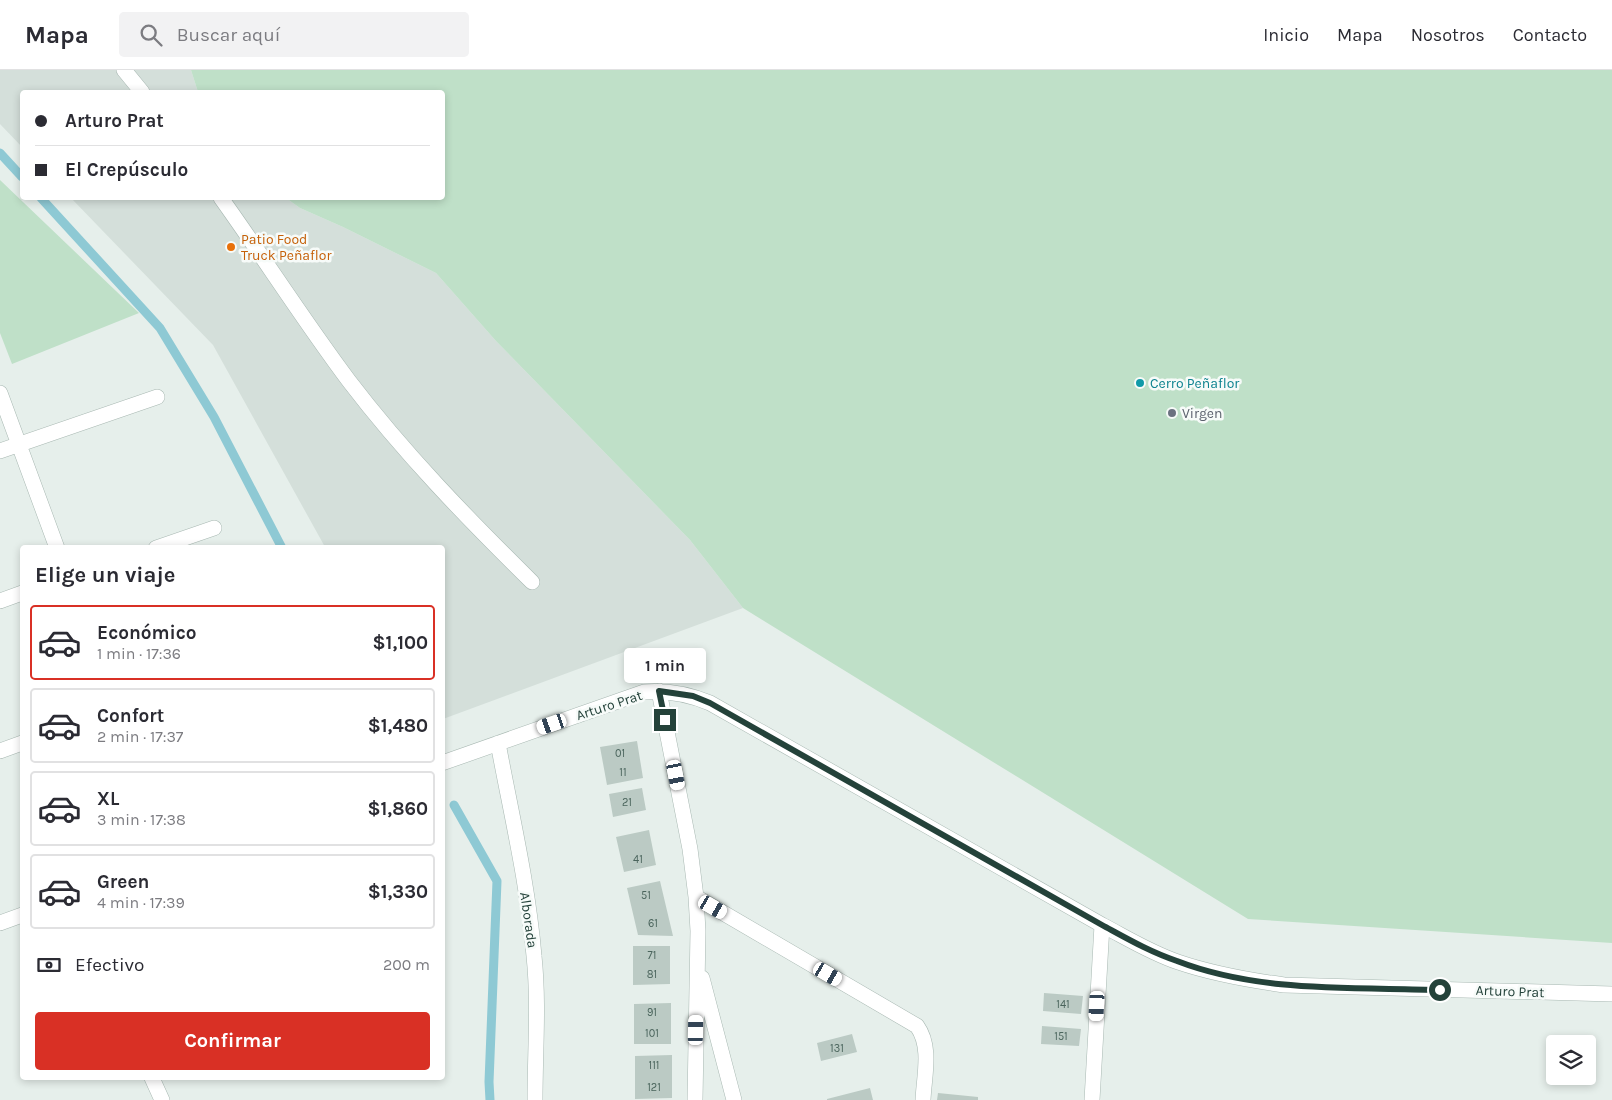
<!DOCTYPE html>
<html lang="es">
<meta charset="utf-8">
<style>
:root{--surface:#fff;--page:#f2f2f3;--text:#2b2b33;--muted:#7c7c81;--line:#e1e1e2;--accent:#d93025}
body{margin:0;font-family:Karla,sans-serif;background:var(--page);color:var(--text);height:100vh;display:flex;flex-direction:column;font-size:19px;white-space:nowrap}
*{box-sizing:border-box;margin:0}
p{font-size:16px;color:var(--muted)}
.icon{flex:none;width:28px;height:28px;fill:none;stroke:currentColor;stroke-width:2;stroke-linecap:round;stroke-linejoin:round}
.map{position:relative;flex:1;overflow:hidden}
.drawer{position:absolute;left:20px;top:475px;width:425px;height:535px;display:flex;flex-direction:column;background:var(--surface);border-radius:5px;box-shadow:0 2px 8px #0003}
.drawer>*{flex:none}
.banner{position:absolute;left:20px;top:20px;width:425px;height:110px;border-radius:5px;box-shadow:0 2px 8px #0003;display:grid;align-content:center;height:110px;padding:0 15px;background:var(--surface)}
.buttons{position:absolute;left:1546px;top:965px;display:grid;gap:10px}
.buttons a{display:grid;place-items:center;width:50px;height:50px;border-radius:5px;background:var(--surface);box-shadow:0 2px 8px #0003;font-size:25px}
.end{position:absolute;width:22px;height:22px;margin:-11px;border:6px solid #24423a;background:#fff;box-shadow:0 0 0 2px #fff}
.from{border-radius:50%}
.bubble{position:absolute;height:35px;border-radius:5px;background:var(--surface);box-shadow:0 2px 8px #0003;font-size:16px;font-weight:700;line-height:35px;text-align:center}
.car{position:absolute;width:15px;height:30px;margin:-15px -8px;border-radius:6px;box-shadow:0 0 4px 1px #0007;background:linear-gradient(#fff 24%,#345 0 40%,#fff 0 76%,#345 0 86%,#fff 0)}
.banner b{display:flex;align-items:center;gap:18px;height:48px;font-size:19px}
.banner b+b{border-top:1px solid var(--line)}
.banner i{width:12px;height:12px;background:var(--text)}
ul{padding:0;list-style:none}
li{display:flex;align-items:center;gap:15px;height:75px;margin:0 10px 8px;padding:0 5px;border:2px solid var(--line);border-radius:5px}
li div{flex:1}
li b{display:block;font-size:19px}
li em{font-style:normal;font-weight:700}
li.on{border-color:var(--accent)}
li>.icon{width:45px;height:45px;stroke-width:1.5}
h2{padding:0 15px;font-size:22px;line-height:60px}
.pay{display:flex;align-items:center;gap:12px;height:55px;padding:0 15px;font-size:19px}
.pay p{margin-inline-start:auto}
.action{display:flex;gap:10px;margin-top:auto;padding:10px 15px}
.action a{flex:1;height:58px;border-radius:5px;background:var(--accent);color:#fff;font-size:20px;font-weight:700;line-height:58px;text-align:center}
header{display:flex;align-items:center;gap:30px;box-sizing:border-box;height:70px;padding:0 25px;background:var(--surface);border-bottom:1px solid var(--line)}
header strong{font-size:24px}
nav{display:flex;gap:28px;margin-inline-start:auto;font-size:18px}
.search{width:350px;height:45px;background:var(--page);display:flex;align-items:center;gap:12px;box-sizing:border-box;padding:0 18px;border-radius:5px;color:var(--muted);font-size:19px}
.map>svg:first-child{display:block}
.built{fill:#d4dfda}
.green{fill:#bfe0c8}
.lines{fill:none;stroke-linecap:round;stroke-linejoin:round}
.stream{stroke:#8ec9d4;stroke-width:9}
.building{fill:#bbcac4}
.minor-casing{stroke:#a8b8b2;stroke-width:16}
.minor{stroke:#fff;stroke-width:15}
.route{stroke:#24423a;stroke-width:6}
.food-dot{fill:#e8710a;stroke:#f7fbf9;stroke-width:2}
.culture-dot{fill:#0f9aa8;stroke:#f7fbf9;stroke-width:2}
.worship-dot{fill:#6b7280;stroke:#f7fbf9;stroke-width:2}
.labels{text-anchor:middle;stroke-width:5;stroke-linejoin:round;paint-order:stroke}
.number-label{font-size:11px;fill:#4a645c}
.food-label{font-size:14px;fill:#c56008;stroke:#f7fbf9;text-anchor:start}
.culture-label{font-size:14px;fill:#0d838f;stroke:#f7fbf9;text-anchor:start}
.worship-label{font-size:14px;fill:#5b616d;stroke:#f7fbf9;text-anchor:start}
.street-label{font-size:14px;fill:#24423a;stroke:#f7fbf9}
</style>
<header>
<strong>Mapa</strong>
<div class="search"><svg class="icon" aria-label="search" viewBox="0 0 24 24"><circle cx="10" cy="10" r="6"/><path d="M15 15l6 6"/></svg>Buscar aquí</div>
<nav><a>Inicio</a><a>Mapa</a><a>Nosotros</a><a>Contacto</a></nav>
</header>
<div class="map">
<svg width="1612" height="1030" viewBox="0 0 1612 1030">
<rect width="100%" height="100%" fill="#e6efeb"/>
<!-- built -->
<path class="built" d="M 0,0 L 191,0 L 198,22 L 22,22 L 22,77 L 0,54 Z
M 71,128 L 286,128 L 300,138 L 343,157 L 436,203 L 496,271 L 690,470 L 743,538 L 443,649 L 442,478 L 325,477 L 213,275 Z"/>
<!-- green -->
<path class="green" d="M 191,0 L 1612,0 L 1612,873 L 1248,849 L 743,538 L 690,470 L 496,271 L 436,203 L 343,157 L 300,138 L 286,128 L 442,128 L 442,22 L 198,22 Z
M 0,110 L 139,243 L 12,294 L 0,263 Z"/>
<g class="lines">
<!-- stream -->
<path class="stream" d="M 0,83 L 22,107
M 41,128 L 160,258 L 214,347 L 282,478
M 454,735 L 497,811 L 489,1012 L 490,1030"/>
</g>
<!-- building -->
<path class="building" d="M 637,671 L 643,708 L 607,715 L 600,677 Z
M 642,718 L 646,740 L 613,747 L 609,724 Z
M 649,760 L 656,795 L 624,802 L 616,767 Z
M 660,811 L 673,866 L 638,865 L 627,818 Z
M 633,876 L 670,876 L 670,914 L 633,915 Z
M 1044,923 L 1083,926 L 1081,944 L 1043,941 Z
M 671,933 L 671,974 L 634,974 L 634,934 Z
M 1042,956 L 1081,959 L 1079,976 L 1041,974 Z
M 852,964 L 857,982 L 821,991 L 817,973 Z
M 672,985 L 672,1028 L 635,1029 L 635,986 Z
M 870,1018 L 873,1030 L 827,1030 L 827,1029 Z
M 938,1023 L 978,1027 L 978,1030 L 937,1030 Z"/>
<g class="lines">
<!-- minor casing -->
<g class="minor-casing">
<path id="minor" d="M 124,0 L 142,22
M 221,128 C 264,188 304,251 349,311 C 404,383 467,448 532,512
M 0,323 L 57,478
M 0,381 L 157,327
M 156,478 L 214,458
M 0,531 L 22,523
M 659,621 L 690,779 L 696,827 L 698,861 L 695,1030
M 498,673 C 511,743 528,814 534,886 C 539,933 535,982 535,1030
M 0,681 L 22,673
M 442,693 L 644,622 C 668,620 688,624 710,633 L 1102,855 C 1127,868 1151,883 1178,892 C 1213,904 1248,910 1284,915 L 1612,924
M 696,827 L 917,956 C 932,977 924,1006 923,1030
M 0,853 L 22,845
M 702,908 L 734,1030
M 152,1008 L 162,1030
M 1092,1030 L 1102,855"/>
</g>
<!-- minor -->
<use href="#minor" class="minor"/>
</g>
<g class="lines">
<!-- route -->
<path class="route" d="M 665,650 L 659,621 L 693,626 L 710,633 L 1102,855 C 1126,868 1150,882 1177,891 C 1260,923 1352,917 1440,920"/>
</g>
<!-- markers -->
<circle class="food-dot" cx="231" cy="177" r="5"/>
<circle class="culture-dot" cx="1140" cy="313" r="5"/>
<circle class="worship-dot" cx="1172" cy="343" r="5"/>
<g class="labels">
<!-- number labels -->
<g class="number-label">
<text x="620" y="687">01</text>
<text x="623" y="706">11</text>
<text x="627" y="736">21</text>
<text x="638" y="793">41</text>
<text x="646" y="829">51</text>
<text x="653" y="857">61</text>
<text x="652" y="889">71</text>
<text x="652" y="908">81</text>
<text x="1063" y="938">141</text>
<text x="652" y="946">91</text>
<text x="652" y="967">101</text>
<text x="1061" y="970">151</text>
<text x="837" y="982">131</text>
<text x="654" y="999">111</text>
<text x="654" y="1021">121</text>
</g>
<!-- food labels -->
<g class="food-label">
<text x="241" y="174">Patio Food<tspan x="241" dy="16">Truck Peñaflor</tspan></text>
</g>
<!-- culture labels -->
<g class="culture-label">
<text x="1150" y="318">Cerro Peñaflor</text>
</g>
<!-- worship labels -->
<g class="worship-label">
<text x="1182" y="348">Virgen</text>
</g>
<!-- street labels -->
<g class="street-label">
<text transform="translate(609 635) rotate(-18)" y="5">Arturo Prat</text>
<text transform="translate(529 850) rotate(82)" y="5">Alborada</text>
<text transform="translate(1510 921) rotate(2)" y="5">Arturo Prat</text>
</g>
</g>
</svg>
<div class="buttons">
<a><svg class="icon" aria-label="layers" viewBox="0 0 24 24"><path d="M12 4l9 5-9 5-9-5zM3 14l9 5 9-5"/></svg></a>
</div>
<i class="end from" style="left:1440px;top:920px"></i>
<i class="end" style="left:665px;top:650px"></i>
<div class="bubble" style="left:624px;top:578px;width:82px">1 min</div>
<i class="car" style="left:552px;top:654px;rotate:251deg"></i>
<i class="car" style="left:676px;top:705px;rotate:169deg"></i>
<i class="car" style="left:713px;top:837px;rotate:120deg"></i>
<i class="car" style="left:828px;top:904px;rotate:120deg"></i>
<i class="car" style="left:1097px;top:936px;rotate:183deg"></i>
<i class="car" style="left:696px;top:960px;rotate:1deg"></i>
<div class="banner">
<b><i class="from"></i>Arturo Prat</b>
<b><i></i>El Crepúsculo</b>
</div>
<section class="drawer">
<h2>Elige un viaje</h2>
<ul>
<li class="on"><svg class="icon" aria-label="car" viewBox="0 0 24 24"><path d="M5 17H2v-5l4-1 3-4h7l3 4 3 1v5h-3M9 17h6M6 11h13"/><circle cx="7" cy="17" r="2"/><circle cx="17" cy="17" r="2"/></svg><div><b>Económico</b><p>1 min · 17:36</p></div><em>$1,100</em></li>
<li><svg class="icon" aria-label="car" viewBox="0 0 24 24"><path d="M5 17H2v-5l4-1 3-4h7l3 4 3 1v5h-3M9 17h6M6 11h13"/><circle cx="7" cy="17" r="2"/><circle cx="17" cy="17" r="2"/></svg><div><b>Confort</b><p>2 min · 17:37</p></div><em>$1,480</em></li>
<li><svg class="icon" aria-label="car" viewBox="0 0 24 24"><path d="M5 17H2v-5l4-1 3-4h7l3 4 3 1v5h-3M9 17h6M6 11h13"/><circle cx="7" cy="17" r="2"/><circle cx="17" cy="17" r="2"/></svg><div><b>XL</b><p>3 min · 17:38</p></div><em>$1,860</em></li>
<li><svg class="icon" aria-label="car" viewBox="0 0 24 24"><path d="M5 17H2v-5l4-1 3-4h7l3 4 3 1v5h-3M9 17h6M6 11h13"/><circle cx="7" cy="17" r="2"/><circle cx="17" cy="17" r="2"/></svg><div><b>Green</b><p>4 min · 17:39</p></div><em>$1,330</em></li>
</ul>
<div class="pay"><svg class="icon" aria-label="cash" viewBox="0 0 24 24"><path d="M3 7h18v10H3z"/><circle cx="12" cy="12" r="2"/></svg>Efectivo<p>200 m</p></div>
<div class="action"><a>Confirmar</a></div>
</section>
</div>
